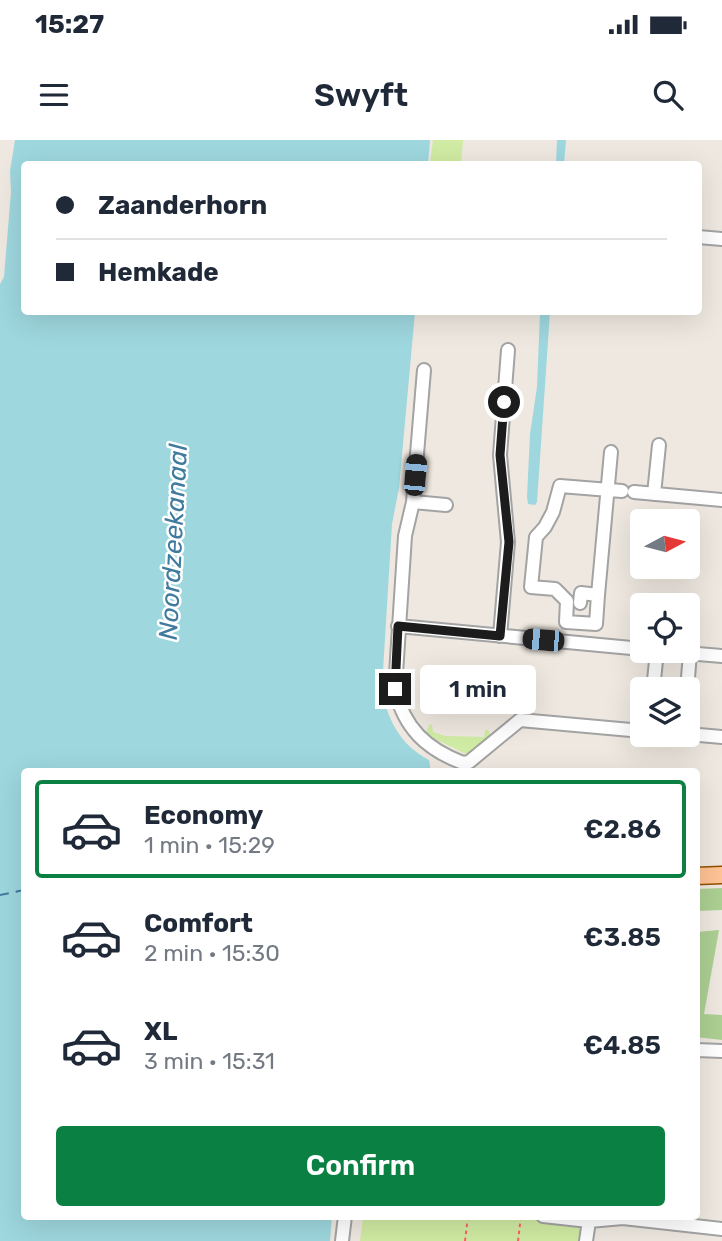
<!DOCTYPE html>
<meta charset="utf-8">
<style>
:root{--surface:#fff;--page:#f2f2f3;--text:#1f2937;--muted:#747a83;--line:#e0e1e3;--accent:#0b8043}
body{margin:0;font-family:Rubik,sans-serif;background:var(--page);color:var(--text);height:100vh;display:flex;flex-direction:column;font-size:26px;white-space:nowrap}
*{box-sizing:border-box;margin:0}
p{font-size:23px;color:var(--muted)}
.icon{flex:none;width:38px;height:38px;fill:none;stroke:currentColor;stroke-width:2;stroke-linecap:round;stroke-linejoin:round}
.map{position:relative;flex:1;overflow:hidden}
.drawer{position:absolute;left:21px;top:628px;width:679px;height:452px;display:flex;flex-direction:column;background:var(--surface);border-radius:7px;box-shadow:0 7px 28px #0002}
.drawer>*{flex:none}
.top-card{position:absolute;left:21px;top:21px;width:681px;height:154px;border-radius:7px;box-shadow:0 7px 28px #0002;display:grid;align-content:center;height:154px;padding:0 35px;background:var(--surface)}
.needle{width:46px;rotate:83deg}
.controls{position:absolute;left:630px;top:369px;display:grid;gap:14px}
.controls a{display:grid;place-items:center;width:70px;height:70px;border-radius:7px;background:var(--surface);box-shadow:0 7px 28px #0002;font-size:35px}
.end{position:absolute;width:32px;height:32px;margin:-16px;border:9px solid #1c1c1c;background:#fff;box-shadow:0 0 0 4px #fff}
.from{border-radius:50%}
.bubble{position:absolute;height:49px;border-radius:7px;background:var(--surface);box-shadow:0 7px 28px #0002;font-size:23px;font-weight:600;line-height:49px;text-align:center}
.car{position:absolute;width:21px;height:42px;margin:-21px -10px;border-radius:9px;box-shadow:0 0 5px 2px #0007;background:linear-gradient(#222 24%,#8ab4d8 0 40%,#222 0 76%,#8ab4d8 0 86%,#222 0)}
.top-card b{display:flex;align-items:center;gap:24px;height:66px;font-size:26px}
.top-card b+b{border-top:2px solid var(--line)}
.top-card i{width:18px;height:18px;background:var(--text)}
ul{padding:12px 0 0;list-style:none}
li{display:flex;align-items:center;gap:21px;height:98px;margin:0 14px 10px;padding:0 21px;border:4px solid transparent;border-radius:7px}
li div{flex:1}
li b{display:block;font-size:26px}
li em{font-style:normal;font-weight:600}
li.active{border-color:var(--accent)}
li>.icon{width:63px;height:63px;stroke-width:1.5}
.cta{display:flex;gap:14px;margin-top:auto;padding:14px 35px}
.cta a{flex:1;height:80px;border-radius:7px;background:var(--accent);color:#fff;font-size:28px;font-weight:600;line-height:80px;text-align:center}
.status{display:flex;justify-content:space-between;align-items:center;height:49px;padding:0 35px;background:var(--surface);direction:ltr}
.status svg{height:19px;fill:currentColor}
header{display:flex;justify-content:space-between;align-items:center;height:91px;padding:0 35px;background:var(--surface);font-size:32px;font-weight:600}
.map>svg:first-child{display:block}
.grass{fill:#d0eba3}
.forest{fill:#accf93}
.water{fill:#9ed7de}
.lines{fill:none;stroke-linecap:round;stroke-linejoin:round}
.ferry{stroke:#407b9e;stroke-width:2;stroke-dasharray:9 7;stroke-linecap:butt}
.minor-casing{stroke:#a3a3a3;stroke-width:16}
.major-casing{stroke:#934f00;stroke-width:19}
.path{stroke:#ff6064;stroke-width:2;stroke-dasharray:3.5 3.5;stroke-linecap:butt}
.minor{stroke:#fff;stroke-width:12}
.major{stroke:#ffc394;stroke-width:16}
.route{stroke:#1c1c1c;stroke-width:9}
.labels{text-anchor:middle;stroke-width:5;stroke-linejoin:round;paint-order:stroke}
.water-label{font-size:26px;font-style:italic;fill:#407b9e;stroke:#fff}
</style>
<div class="status"><b>15:27</b><svg viewBox="0 0 49 12"><path d="M0 12V9h3v3zM5 12V6h3v6zM10 12V3h3v9zM15 12V0h3v12zM26 1h20v11H26zM47 4h2v5h-2z"/></svg></div>
<header><svg class="icon" aria-label="menu" viewBox="0 0 24 24"><path d="M4 6h16M4 12h16M4 18h16"/></svg>Swyft<svg class="icon" aria-label="search" viewBox="0 0 24 24"><circle cx="10" cy="10" r="6"/><path d="M15 15l6 6"/></svg></header>
<div class="map">
<svg width="722" height="1101" viewBox="0 0 722 1101">
<rect width="100%" height="100%" fill="#eee8e0"/>
<!-- grass -->
<path class="grass" d="M 433,0 L 463,0 L 461,24 L 430,24 Z
M 430,584 L 432,585 L 433,592 L 445,596 L 484,597 L 485,590 L 488,590 L 491,596 L 472,612 L 466,614 L 435,599 L 426,592 Z
M 365,1076 L 499,1076 L 578,1084 L 582,1090 L 581,1101 L 360,1101 L 363,1078 Z"/>
<!-- forest -->
<path class="forest" d="M 722,748 L 722,770 L 697,771 L 697,749 Z
M 719,790 L 704,874 L 722,875 L 722,900 L 696,897 L 697,792 Z"/>
<!-- water -->
<path class="water" d="M 15,0 L 430,0 L 428,24 L 24,24 L 24,172 L 415,172 L 399,348 L 392,384 L 382,547 C 386,578 400,605 429,620 L 431,632 L 24,632 L 24,1076 L 332,1076 L 330,1101 L 0,1101 L 0,144 L 4,137 L 11,52 L 10,31 Z
M 557,0 L 566,0 L 564,24 L 556,24 Z
M 540,172 L 550,172 L 537,362 L 535,365 L 528,364 L 527,357 L 530,294 L 537,247 Z"/>
<g class="lines">
<!-- ferry -->
<path class="ferry" d="M 0,755 L 24,750"/>
<!-- minor casing -->
<g class="minor-casing">
<path id="minor" d="M 698,97 L 722,99
M 424,230 L 413,362 L 405,396 L 395,549 C 404,588 426,609 463,623
M 634,352 L 722,360
M 654,354 L 659,305
M 413,362 L 446,365
M 598,455 L 596,484 L 566,482 L 567,461 L 555,449 L 531,447 L 536,397 L 545,387 L 553,372 L 560,346 L 622,351
M 580,463 L 581,453 L 598,455 L 611,312
M 398,486 L 642,509
M 500,496 L 508,402 L 500,315 L 508,210
M 662,511 L 722,516
M 653,550 L 657,511
M 687,550 L 690,513
M 688,594 L 722,597
M 463,623 L 469,622 L 520,580 L 642,591
M 696,910 L 722,911
M 543,1076 L 589,1081 L 623,1078 L 722,1089
M 342,1101 L 345,1076
M 586,1101 L 589,1081"/>
</g>
<!-- major casing -->
<g class="major-casing">
<path id="major" d="M 696,736 L 722,735"/>
</g>
<!-- path -->
<path class="path" d="M 465,1101 L 468,1076
M 518,1101 L 521,1076"/>
<!-- minor -->
<use href="#minor" class="minor"/>
<!-- major -->
<use href="#major" class="major"/>
</g>
<g class="lines">
<!-- route -->
<path class="route" d="M 395,549 L 398,486 L 500,496 L 509,402 L 500,315 L 504,262"/>
</g>
<g class="labels">
<!-- water labels -->
<g class="water-label">
<text transform="translate(173 402) rotate(-87)" y="9">Noordzeekanaal</text>
</g>
</g>
</svg>
<div class="controls">
<a><svg class="needle" viewBox="-14 -14 28 28"><path d="M0-13l5 13h-10z" fill="#e53935"/><path d="M0 13l5-13h-10z" fill="#747a83"/></svg></a>
<a><svg class="icon" aria-label="locate" viewBox="0 0 24 24"><circle cx="12" cy="12" r="6"/><path d="M12 2v4M12 18v4M2 12h4M18 12h4"/></svg></a>
<a><svg class="icon" aria-label="layers" viewBox="0 0 24 24"><path d="M12 4l9 5-9 5-9-5zM3 14l9 5 9-5"/></svg></a>
</div>
<i class="end from" style="left:504px;top:262px"></i>
<i class="end" style="left:395px;top:549px"></i>
<div class="bubble" style="left:420px;top:525px;width:116px">1 min</div>
<i class="car" style="left:415px;top:335px;rotate:5deg"></i>
<i class="car" style="left:543px;top:500px;rotate:275deg"></i>
<div class="top-card">
<b><i class="from"></i>Zaanderhorn</b>
<b><i></i>Hemkade</b>
</div>
<section class="drawer">
<ul>
<li class="active"><svg class="icon" aria-label="car" viewBox="0 0 24 24"><path d="M5 17H2v-5l4-1 3-4h7l3 4 3 1v5h-3M9 17h6M6 11h13"/><circle cx="7" cy="17" r="2"/><circle cx="17" cy="17" r="2"/></svg><div><b>Economy</b><p>1 min · 15:29</p></div><em>€2.86</em></li>
<li><svg class="icon" aria-label="car" viewBox="0 0 24 24"><path d="M5 17H2v-5l4-1 3-4h7l3 4 3 1v5h-3M9 17h6M6 11h13"/><circle cx="7" cy="17" r="2"/><circle cx="17" cy="17" r="2"/></svg><div><b>Comfort</b><p>2 min · 15:30</p></div><em>€3.85</em></li>
<li><svg class="icon" aria-label="car" viewBox="0 0 24 24"><path d="M5 17H2v-5l4-1 3-4h7l3 4 3 1v5h-3M9 17h6M6 11h13"/><circle cx="7" cy="17" r="2"/><circle cx="17" cy="17" r="2"/></svg><div><b>XL</b><p>3 min · 15:31</p></div><em>€4.85</em></li>
</ul>
<div class="cta"><a>Confirm</a></div>
</section>
</div>
